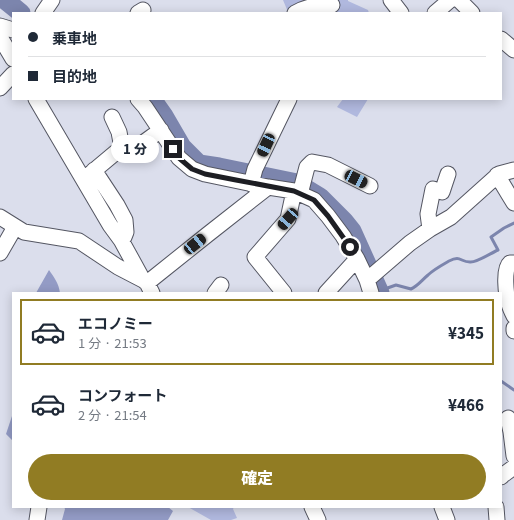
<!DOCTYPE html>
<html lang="ja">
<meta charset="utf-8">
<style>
:root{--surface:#fff;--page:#f6f6f7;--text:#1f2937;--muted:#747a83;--line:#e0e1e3;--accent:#917c23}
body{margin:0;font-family:Georgia,"Noto Sans JP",serif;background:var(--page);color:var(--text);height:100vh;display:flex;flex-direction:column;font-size:15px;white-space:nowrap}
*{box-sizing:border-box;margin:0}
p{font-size:13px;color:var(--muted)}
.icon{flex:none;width:22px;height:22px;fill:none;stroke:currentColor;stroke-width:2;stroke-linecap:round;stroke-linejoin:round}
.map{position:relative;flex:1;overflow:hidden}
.drawer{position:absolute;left:12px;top:292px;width:490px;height:216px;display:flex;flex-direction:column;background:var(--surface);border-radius:0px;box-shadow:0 2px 10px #0003}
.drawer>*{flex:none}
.guide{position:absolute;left:12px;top:12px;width:490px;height:88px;border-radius:0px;box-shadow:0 2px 10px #0003;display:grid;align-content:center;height:88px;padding:0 16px;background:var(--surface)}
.end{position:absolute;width:18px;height:18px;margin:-9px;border:5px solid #1d1e23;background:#fff;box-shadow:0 0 0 2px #fff}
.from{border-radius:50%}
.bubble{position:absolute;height:28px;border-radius:14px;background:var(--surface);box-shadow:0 2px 10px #0003;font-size:13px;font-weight:800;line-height:28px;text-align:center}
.car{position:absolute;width:12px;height:24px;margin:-12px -6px;border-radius:5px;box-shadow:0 0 3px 1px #0007;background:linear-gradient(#222 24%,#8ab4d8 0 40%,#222 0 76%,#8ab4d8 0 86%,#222 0)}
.guide b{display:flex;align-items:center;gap:14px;height:38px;font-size:15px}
.guide b+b{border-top:1px solid var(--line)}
.guide i{width:10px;height:10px;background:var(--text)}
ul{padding:7px 0 0;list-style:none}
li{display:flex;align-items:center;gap:12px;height:66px;margin:0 8px 6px;padding:0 8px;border:2px solid transparent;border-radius:0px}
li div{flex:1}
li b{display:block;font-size:15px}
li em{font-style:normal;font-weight:800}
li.selected{border-color:var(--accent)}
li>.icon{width:36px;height:36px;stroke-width:1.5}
.action{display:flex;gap:8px;margin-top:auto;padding:8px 16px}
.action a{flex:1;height:46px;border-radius:24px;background:var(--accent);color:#fff;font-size:16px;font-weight:800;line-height:46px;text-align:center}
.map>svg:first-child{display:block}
.green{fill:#b0b8de}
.forest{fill:#939bc5}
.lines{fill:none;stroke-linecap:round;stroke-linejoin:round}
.stream{stroke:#7c85ad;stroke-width:3}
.river{stroke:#7c85ad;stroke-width:19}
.minor-casing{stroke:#545662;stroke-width:17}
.minor{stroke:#fff;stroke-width:15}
.route{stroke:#1d1e23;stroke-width:5}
</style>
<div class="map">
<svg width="514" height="520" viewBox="0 0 514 520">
<rect width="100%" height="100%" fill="#dbdeec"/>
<!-- green -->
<path class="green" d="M 283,0 L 348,0 L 348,1 L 368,10 L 369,13 L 288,12 Z
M 343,99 L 368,99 L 357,117 L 337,107 Z
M 188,507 L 234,507 L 233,509 L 237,518 L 231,520 L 211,520 Z"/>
<!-- forest -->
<path class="forest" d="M 49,270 C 54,277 59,284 60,293 L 36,293 Z
M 13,413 L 13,441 L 6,434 Z
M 64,507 L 168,507 L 173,511 L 168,520 L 62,520 L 65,509 Z"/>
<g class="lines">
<!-- stream -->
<path class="stream" d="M 379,291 L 396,285 L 411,289 C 418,286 422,280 428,275 C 433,270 442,265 449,261 C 461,255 460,262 470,262 C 476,263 491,253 498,250 L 491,237 L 504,228 L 514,223
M 501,381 L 514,390"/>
<!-- river -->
<path class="river" d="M 5,0 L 21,13
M 152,99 L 164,116 L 182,147 L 199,164 L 219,167 L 297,183 L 320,197 L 344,221 L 352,231 L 380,293"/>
<!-- minor casing -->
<g class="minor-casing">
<path id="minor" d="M 391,0 L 401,13
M 459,0 L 472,13
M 43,13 L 52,0
M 138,13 L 143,10
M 295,13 C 307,6 319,5 332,5
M 435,13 L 450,0
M 0,26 L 13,30
M 0,37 L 13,59
M 501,39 L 514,50
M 0,88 L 13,74
M 36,99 L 110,225 L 121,240 L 143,280 L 147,283 L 152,293
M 138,99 L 145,107 L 179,158 L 192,169 L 205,174 L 268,187 L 294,191 L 314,200 L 328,216 L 343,236 L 357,259 L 367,280 L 371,293
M 112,117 L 119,132 L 122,148
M 94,170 L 117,205 L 125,220 L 126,232 L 124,237 L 121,240
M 497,175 L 509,195 L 514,203
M 84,179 L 121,148 L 132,151 L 161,130
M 251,184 L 255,169 L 289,99
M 300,194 L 307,167 L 312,162 L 328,165 L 370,186
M 0,217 L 24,232 L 79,241 L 118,267 L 143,280
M 430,229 L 428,214 L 433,189 L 442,192 L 448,174
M 0,253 L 15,227
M 514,263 L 510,263 C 503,269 506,295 509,304 C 510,308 512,312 514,316
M 367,280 L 410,243 L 430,229 L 451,217 L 499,174 L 514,170
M 147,283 L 207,235 L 268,187
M 215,293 L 221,285
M 284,293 L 255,257 L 288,219 L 294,191
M 326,293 L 357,259
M 514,328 L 514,331
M 508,418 L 511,432 L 514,456
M 501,477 L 503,475 L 514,467
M 312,507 L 318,520
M 442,507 L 447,520
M 496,507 L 497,520
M 37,520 L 39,507"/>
</g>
<!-- minor -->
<use href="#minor" class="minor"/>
</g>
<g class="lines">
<!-- route -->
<path class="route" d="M 173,149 L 179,158 L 192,169 L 205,174 L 236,180 L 294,191 L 314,200 L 328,216 L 350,247"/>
</g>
</svg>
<i class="end from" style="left:350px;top:247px"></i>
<i class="end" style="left:173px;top:149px"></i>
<div class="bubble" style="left:111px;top:135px;width:48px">1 分</div>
<i class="car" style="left:266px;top:145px;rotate:205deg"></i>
<i class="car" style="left:356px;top:179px;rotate:117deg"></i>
<i class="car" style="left:288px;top:219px;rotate:221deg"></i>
<i class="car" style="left:195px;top:244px;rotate:51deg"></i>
<div class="guide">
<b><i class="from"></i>乗車地</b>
<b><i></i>目的地</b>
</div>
<section class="drawer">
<ul>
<li class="selected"><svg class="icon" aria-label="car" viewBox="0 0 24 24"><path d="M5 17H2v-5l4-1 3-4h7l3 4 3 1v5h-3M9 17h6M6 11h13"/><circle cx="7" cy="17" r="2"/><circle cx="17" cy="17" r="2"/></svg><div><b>エコノミー</b><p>1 分 · 21:53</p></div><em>¥345</em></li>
<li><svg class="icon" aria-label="car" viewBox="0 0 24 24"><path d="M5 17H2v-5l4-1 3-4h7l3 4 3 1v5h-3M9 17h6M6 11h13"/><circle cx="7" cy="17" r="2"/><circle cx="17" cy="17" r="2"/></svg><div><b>コンフォート</b><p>2 分 · 21:54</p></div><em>¥466</em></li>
</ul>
<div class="action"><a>確定</a></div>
</section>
</div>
